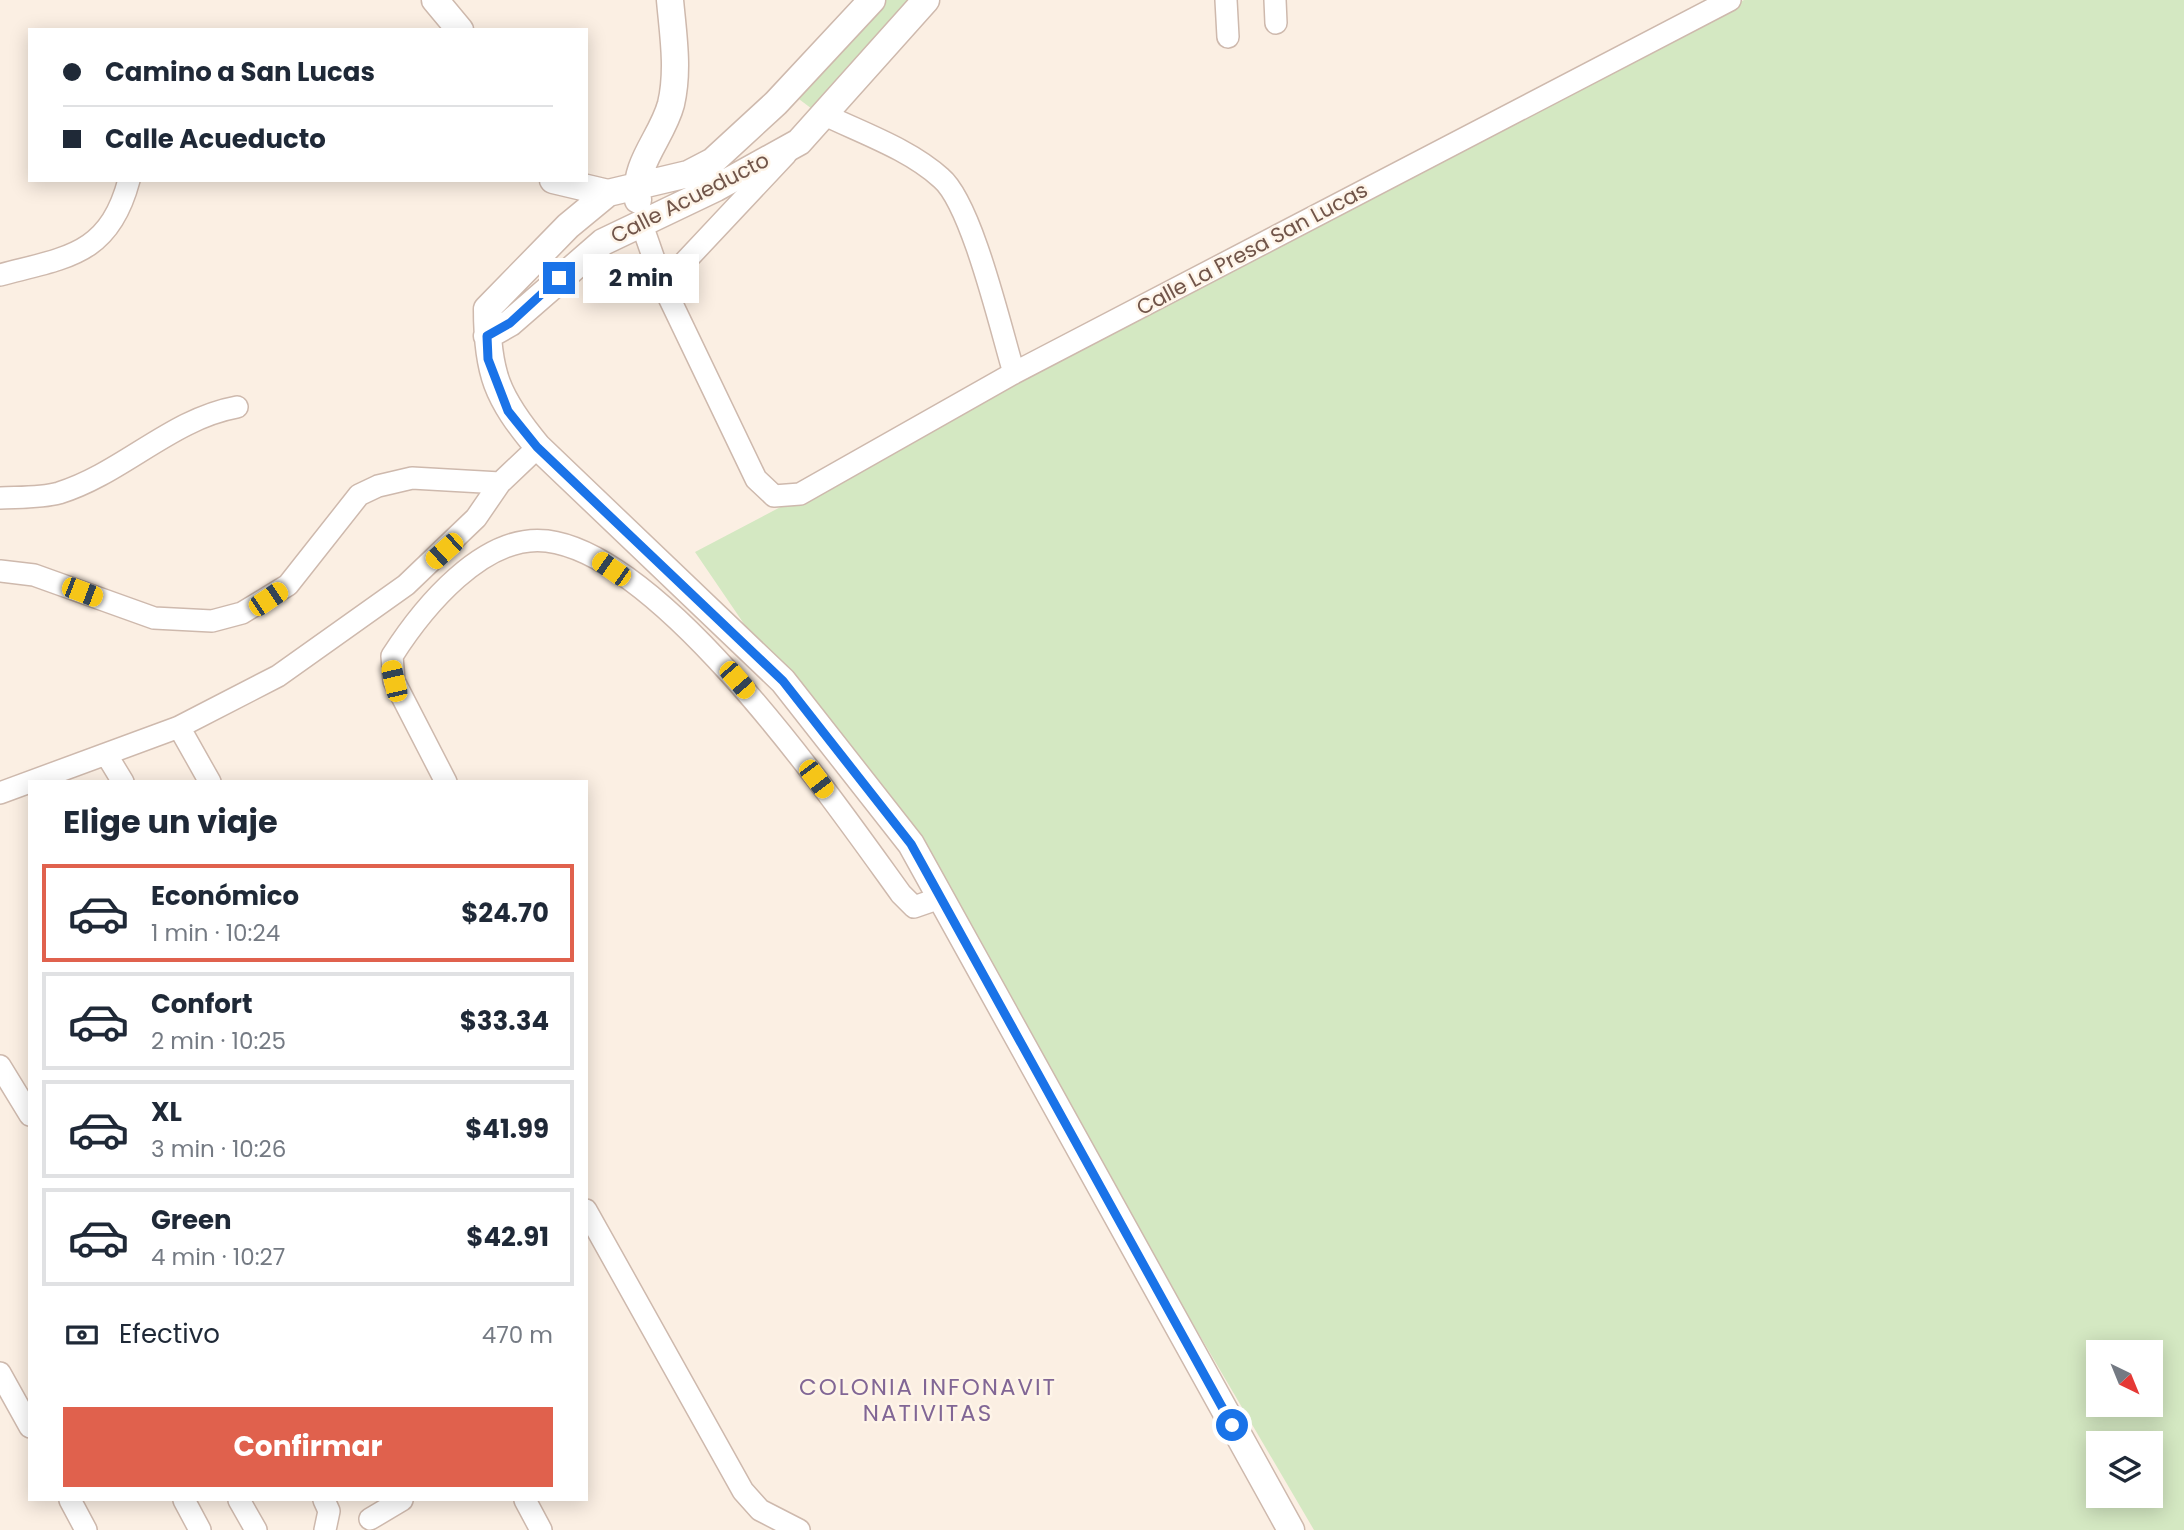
<!DOCTYPE html>
<html lang="es">
<meta charset="utf-8">
<style>
:root{--surface:#fff;--page:#f2f2f3;--text:#1f2937;--muted:#747a83;--line:#e0e1e3;--accent:#e0614d}
body{margin:0;font-family:Poppins,sans-serif;background:var(--page);color:var(--text);height:100vh;display:flex;flex-direction:column;font-size:26px;white-space:nowrap}
*{box-sizing:border-box;margin:0}
p{font-size:23px;color:var(--muted)}
.icon{flex:none;width:38px;height:38px;fill:none;stroke:currentColor;stroke-width:2;stroke-linecap:round;stroke-linejoin:round}
.map{position:relative;flex:1;overflow:hidden}
.panel{position:absolute;left:28px;top:780px;width:560px;height:721px;display:flex;flex-direction:column;background:var(--surface);border-radius:0px;box-shadow:0 4px 18px #0003}
.panel>*{flex:none}
.hud{position:absolute;left:28px;top:28px;width:560px;height:154px;border-radius:0px;box-shadow:0 4px 18px #0003;display:grid;align-content:center;height:154px;padding:0 35px;background:var(--surface)}
.needle{width:46px;rotate:137deg}
.tools{position:absolute;left:2086px;top:1340px;display:grid;gap:14px}
.tools a{display:grid;place-items:center;width:77px;height:77px;border-radius:0px;background:var(--surface);box-shadow:0 4px 18px #0003;font-size:35px}
.end{position:absolute;width:32px;height:32px;margin:-16px;border:9px solid #1a73e8;background:#fff;box-shadow:0 0 0 4px #fff}
.from{border-radius:50%}
.bubble{position:absolute;height:49px;border-radius:0px;background:var(--surface);box-shadow:0 4px 18px #0003;font-size:23px;font-weight:700;line-height:49px;text-align:center}
.car{position:absolute;width:21px;height:42px;margin:-21px -10px;border-radius:9px;box-shadow:0 0 5px 2px #0007;background:linear-gradient(#f5c518 24%,#345 0 40%,#f5c518 0 76%,#345 0 86%,#f5c518 0)}
.hud b{display:flex;align-items:center;gap:24px;height:66px;font-size:26px}
.hud b+b{border-top:2px solid var(--line)}
.hud i{width:18px;height:18px;background:var(--text)}
ul{padding:0;list-style:none}
li{display:flex;align-items:center;gap:21px;height:98px;margin:0 14px 10px;padding:0 21px;border:4px solid var(--line);border-radius:0px}
li div{flex:1}
li b{display:block;font-size:26px}
li em{font-style:normal;font-weight:700}
li.active{border-color:var(--accent)}
li>.icon{width:63px;height:63px;stroke-width:1.5}
h2{padding:0 35px;font-size:32px;line-height:84px}
.pay{display:flex;align-items:center;gap:18px;height:77px;padding:0 35px;font-size:26px}
.pay p{margin-inline-start:auto}
.cta{display:flex;gap:14px;margin-top:auto;padding:14px 35px}
.cta a{flex:1;height:80px;border-radius:0px;background:var(--accent);color:#fff;font-size:28px;font-weight:700;line-height:80px;text-align:center}
.map>svg:first-child{display:block}
.green{fill:#d4e8c2;fill-rule:evenodd}
.lines{fill:none;stroke-linecap:round;stroke-linejoin:round}
.minor-casing{stroke:#ceb9ad;stroke-width:24}
.tertiary-casing{stroke:#ceb9ad;stroke-width:29}
.minor{stroke:#fff;stroke-width:21}
.tertiary{stroke:#fff;stroke-width:26}
.route{stroke:#1a73e8;stroke-width:9}
.labels{text-anchor:middle;stroke-width:5;stroke-linejoin:round;paint-order:stroke}
.street-label{font-size:21px;fill:#71554a;stroke:#fef4e8}
.neighbourhood-label{font-size:23px;letter-spacing:2px;fill:#816695;stroke:#fef4e8}
</style>
<div class="map">
<svg width="2184" height="1530" viewBox="0 0 2184 1530">
<rect width="100%" height="100%" fill="#fbefe3"/>
<!-- green -->
<path class="green" d="M 879,0 L 911,0 L 816,112 L 791,93 Z
M 1744,0 L 2184,0 L 2184,1530 L 1314,1530 L 911,844 L 783,681 L 695,552 ZM 2098,1353 L 2151,1353 L 2151,1405 L 2098,1405 ZM 2098,1444 L 2151,1444 L 2151,1496 L 2098,1496 Z"/>
<g class="lines">
<!-- minor casing -->
<g class="minor-casing">
<path id="minor" d="M 1226,0 L 1228,37
M 1275,0 L 1276,23
M 823,114 C 862,133 909,149 941,178 C 972,204 1001,330 1014,373
M 641,222 L 663,285 L 756,479 L 774,496 L 800,494 L 1014,373 L 1730,0
M 0,275 C 68,257 109,255 129,180
M 663,285 L 786,154
M 0,498 C 19,497 41,498 59,493 C 123,473 171,419 237,407
M 0,571 L 34,575 L 154,618 L 212,621 L 242,613 L 288,585 L 359,495 L 378,486 L 412,478 L 500,483
M 179,727 L 210,782
M 106,754 L 123,782
M 446,782 L 394,681 L 392,656 C 422,609 483,533 547,541 C 665,556 833,800 901,894 L 914,907 L 940,898
M 0,793 L 179,727 L 278,676 L 406,585 L 476,518 L 500,483 L 538,447
M 0,1066 L 30,1115
M 586,1210 L 743,1491 L 760,1510 L 799,1530
M 0,1373 L 30,1427
M 70,1500 L 86,1530
M 184,1500 L 200,1530
M 239,1500 L 256,1530
M 324,1500 L 329,1511 L 325,1530
M 525,1500 L 541,1530
M 370,1519 L 402,1500"/>
</g>
<!-- tertiary casing -->
<g class="tertiary-casing">
<path id="tertiary" d="M 435,0 L 460,30
M 872,0 L 776,103 L 713,161 L 688,174 L 608,193 L 568,226 L 487,309 C 487,373 497,398 538,447 L 783,681 L 911,844 L 1291,1530
M 553,180 L 608,193
M 638,200 C 633,163 662,138 671,104 C 679,70 673,34 670,0
M 487,336 L 510,323 L 603,242 L 716,188 L 799,142 L 926,0"/>
</g>
<!-- minor -->
<use href="#minor" class="minor"/>
<!-- tertiary -->
<use href="#tertiary" class="tertiary"/>
</g>
<g class="lines">
<!-- route -->
<path class="route" d="M 559,278 L 510,323 L 487,336 L 488,359 L 508,411 L 537,447 L 783,681 L 911,844 L 1232,1425"/>
</g>
<g class="labels">
<!-- street labels -->
<g class="street-label">
<text transform="translate(690 198) rotate(-27)" y="7">Calle Acueducto</text>
<text transform="translate(1252 249) rotate(-28)" y="7">Calle La Presa San Lucas</text>
</g>
<!-- neighbourhood labels -->
<g class="neighbourhood-label">
<text x="928" y="1395">COLONIA INFONAVIT<tspan x="928" dy="26">NATIVITAS</tspan></text>
</g>
</g>
</svg>
<div class="tools">
<a><svg class="needle" viewBox="-14 -14 28 28"><path d="M0-13l5 13h-10z" fill="#e53935"/><path d="M0 13l5-13h-10z" fill="#747a83"/></svg></a>
<a><svg class="icon" aria-label="layers" viewBox="0 0 24 24"><path d="M12 4l9 5-9 5-9-5zM3 14l9 5 9-5"/></svg></a>
</div>
<i class="end from" style="left:1232px;top:1425px"></i>
<i class="end" style="left:559px;top:278px"></i>
<div class="bubble" style="left:583px;top:254px;width:116px">2 min</div>
<i class="car" style="left:444px;top:551px;rotate:228deg"></i>
<i class="car" style="left:611px;top:569px;rotate:305deg"></i>
<i class="car" style="left:82px;top:592px;rotate:111deg"></i>
<i class="car" style="left:268px;top:599px;rotate:56deg"></i>
<i class="car" style="left:737px;top:680px;rotate:139deg"></i>
<i class="car" style="left:394px;top:681px;rotate:347deg"></i>
<i class="car" style="left:816px;top:779px;rotate:143deg"></i>
<div class="hud">
<b><i class="from"></i>Camino a San Lucas</b>
<b><i></i>Calle Acueducto</b>
</div>
<section class="panel">
<h2>Elige un viaje</h2>
<ul>
<li class="active"><svg class="icon" aria-label="car" viewBox="0 0 24 24"><path d="M5 17H2v-5l4-1 3-4h7l3 4 3 1v5h-3M9 17h6M6 11h13"/><circle cx="7" cy="17" r="2"/><circle cx="17" cy="17" r="2"/></svg><div><b>Económico</b><p>1 min · 10:24</p></div><em>$24.70</em></li>
<li><svg class="icon" aria-label="car" viewBox="0 0 24 24"><path d="M5 17H2v-5l4-1 3-4h7l3 4 3 1v5h-3M9 17h6M6 11h13"/><circle cx="7" cy="17" r="2"/><circle cx="17" cy="17" r="2"/></svg><div><b>Confort</b><p>2 min · 10:25</p></div><em>$33.34</em></li>
<li><svg class="icon" aria-label="car" viewBox="0 0 24 24"><path d="M5 17H2v-5l4-1 3-4h7l3 4 3 1v5h-3M9 17h6M6 11h13"/><circle cx="7" cy="17" r="2"/><circle cx="17" cy="17" r="2"/></svg><div><b>XL</b><p>3 min · 10:26</p></div><em>$41.99</em></li>
<li><svg class="icon" aria-label="car" viewBox="0 0 24 24"><path d="M5 17H2v-5l4-1 3-4h7l3 4 3 1v5h-3M9 17h6M6 11h13"/><circle cx="7" cy="17" r="2"/><circle cx="17" cy="17" r="2"/></svg><div><b>Green</b><p>4 min · 10:27</p></div><em>$42.91</em></li>
</ul>
<div class="pay"><svg class="icon" aria-label="cash" viewBox="0 0 24 24"><path d="M3 7h18v10H3z"/><circle cx="12" cy="12" r="2"/></svg>Efectivo<p>470 m</p></div>
<div class="cta"><a>Confirmar</a></div>
</section>
</div>
